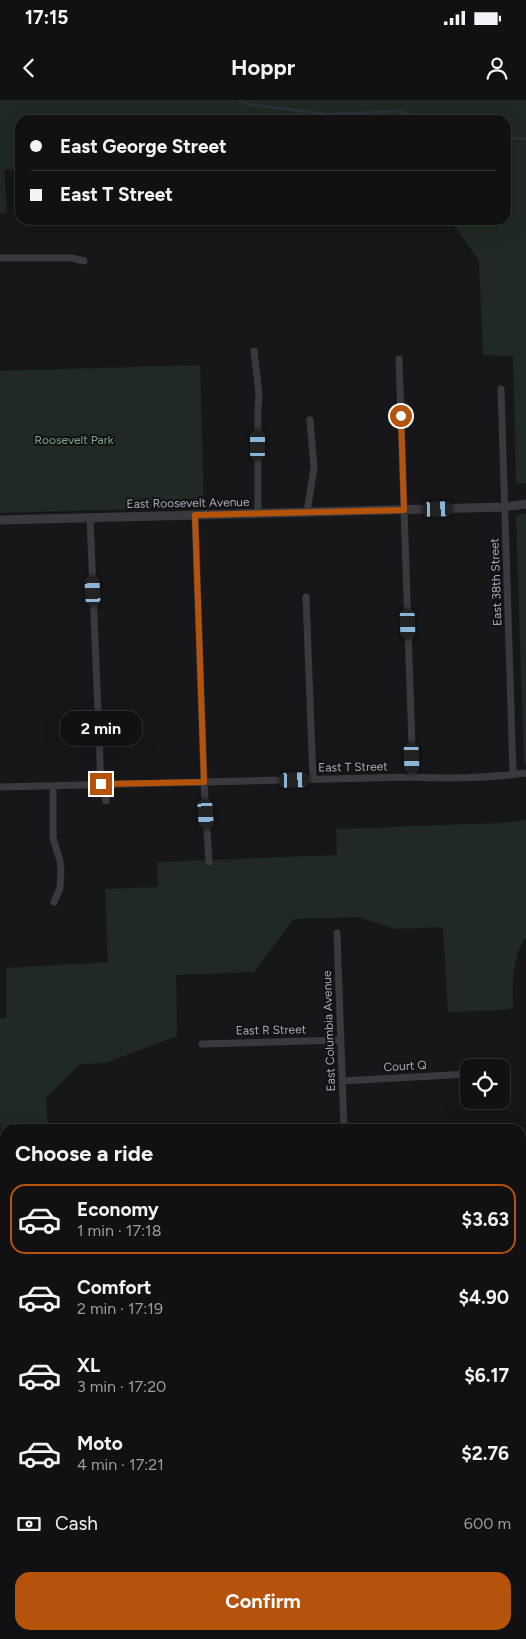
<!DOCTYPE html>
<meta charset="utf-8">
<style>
:root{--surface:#111113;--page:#1a1a1c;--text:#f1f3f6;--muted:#9c9da0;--line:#303133;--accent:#b45309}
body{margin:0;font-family:Figtree,sans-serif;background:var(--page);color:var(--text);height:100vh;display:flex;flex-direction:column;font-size:19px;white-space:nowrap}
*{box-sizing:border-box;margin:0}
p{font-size:16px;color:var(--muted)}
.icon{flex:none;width:28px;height:28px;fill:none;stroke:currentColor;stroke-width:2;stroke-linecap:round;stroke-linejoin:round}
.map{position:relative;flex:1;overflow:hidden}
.details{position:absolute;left:0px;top:1024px;width:526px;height:516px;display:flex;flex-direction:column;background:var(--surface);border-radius:15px 15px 0 0;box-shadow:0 5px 20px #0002,0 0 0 1px var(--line)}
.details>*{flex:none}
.top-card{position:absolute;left:15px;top:15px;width:496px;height:110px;border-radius:15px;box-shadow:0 5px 20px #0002,0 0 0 1px var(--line);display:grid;align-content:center;height:110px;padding:0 15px;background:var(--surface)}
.fabs{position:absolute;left:460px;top:959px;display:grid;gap:10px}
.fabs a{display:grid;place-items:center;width:50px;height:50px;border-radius:10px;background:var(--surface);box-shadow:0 5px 20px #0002,0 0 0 1px var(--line);font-size:25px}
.end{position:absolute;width:22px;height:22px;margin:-11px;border:6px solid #b45309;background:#fff;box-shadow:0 0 0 2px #fff}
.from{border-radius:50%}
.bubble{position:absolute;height:35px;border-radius:15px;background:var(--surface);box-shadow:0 5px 20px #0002,0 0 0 1px var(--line);font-size:16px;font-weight:700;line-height:35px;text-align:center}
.car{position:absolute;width:15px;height:30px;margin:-15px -8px;border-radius:6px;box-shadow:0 0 4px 1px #0007;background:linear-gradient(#222 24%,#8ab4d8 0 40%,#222 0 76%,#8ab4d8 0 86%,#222 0)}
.top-card b{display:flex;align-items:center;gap:18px;height:48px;font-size:19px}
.top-card b+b{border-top:1px solid var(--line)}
.top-card i{width:12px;height:12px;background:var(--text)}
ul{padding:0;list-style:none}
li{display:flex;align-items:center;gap:15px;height:70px;margin:0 10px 8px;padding:0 5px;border:2px solid transparent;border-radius:15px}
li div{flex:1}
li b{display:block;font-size:19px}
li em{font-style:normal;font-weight:700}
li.current{border-color:var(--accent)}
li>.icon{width:45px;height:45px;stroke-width:1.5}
h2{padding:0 15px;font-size:22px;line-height:60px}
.pay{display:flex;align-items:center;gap:12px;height:55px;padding:0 15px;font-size:19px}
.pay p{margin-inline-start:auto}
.action{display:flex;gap:10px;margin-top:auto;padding:10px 15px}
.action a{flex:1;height:58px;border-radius:15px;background:var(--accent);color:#fff;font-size:20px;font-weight:700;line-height:58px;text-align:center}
.status{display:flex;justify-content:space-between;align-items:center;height:35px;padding:0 25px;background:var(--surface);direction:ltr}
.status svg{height:14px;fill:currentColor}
header{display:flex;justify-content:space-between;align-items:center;height:65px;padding:0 15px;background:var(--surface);font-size:22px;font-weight:700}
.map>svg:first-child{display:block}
.built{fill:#232326}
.green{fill:#202923}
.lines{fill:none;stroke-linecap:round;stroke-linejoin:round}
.stream{stroke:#2c323d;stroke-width:2.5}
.minor{stroke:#3a3940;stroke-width:7}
.tertiary{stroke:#3a3940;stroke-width:9}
.primary{stroke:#53535d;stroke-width:11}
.route{stroke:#b45309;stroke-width:6}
.labels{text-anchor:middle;stroke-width:4;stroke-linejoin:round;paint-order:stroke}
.park-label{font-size:12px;fill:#7ea589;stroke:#121214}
.street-label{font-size:12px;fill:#a8aab9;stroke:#121214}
</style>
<div class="status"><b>17:15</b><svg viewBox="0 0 49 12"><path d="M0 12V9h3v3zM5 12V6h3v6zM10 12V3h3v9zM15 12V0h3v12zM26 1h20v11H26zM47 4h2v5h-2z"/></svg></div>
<header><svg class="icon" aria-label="back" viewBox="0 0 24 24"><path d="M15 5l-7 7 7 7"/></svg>Hoppr<svg class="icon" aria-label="person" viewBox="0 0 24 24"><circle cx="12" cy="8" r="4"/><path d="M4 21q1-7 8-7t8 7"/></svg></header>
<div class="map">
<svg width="526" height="1539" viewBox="0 0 526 1539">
<rect width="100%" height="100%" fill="#171719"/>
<!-- built -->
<path class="built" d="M 54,1535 L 452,1535 L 452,1539 L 54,1539 Z"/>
<!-- green -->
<path class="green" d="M 0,0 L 526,0 L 526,383 L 516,383 L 513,256 L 483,255 L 479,161 L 450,120 L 506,120 L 506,20 L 20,20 L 20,69 L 4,70 L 7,113 L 0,113 Z
M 243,120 L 302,120 L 283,126 Z
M 200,265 L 204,407 L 0,413 L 0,271 Z
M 526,414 L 526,664 L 524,665 L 516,415 Z
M 526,720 L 526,837 C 512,857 512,884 513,908 L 503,910 L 448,912 L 443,827 L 395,829 L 358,817 L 294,819 L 254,872 L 176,875 L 177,936 L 105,963 L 80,964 L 46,998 L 48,1029 L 5,1029 L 5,1061 L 4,1060 L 2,1032 L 0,1024 L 0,918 L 6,918 L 6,868 L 108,862 L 105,789 L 158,787 L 157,762 L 337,755 L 336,729 L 500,723 Z"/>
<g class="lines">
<!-- stream -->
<path class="stream" d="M 238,0 L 247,4 L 326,14 L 401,11 L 423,20
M 506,38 L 526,39"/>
<!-- minor -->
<path class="minor" d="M 0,158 L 71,158 L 84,161
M 254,251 L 259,294 L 258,310 L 258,413
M 399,259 L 413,677
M 501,289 L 513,674
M 307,412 L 314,368 L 310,320
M 195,415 L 204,682 L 209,762
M 90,418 L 101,685
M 306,497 L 313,679
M 105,684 L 106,701
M 53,686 L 53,738 L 60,761 L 61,771 L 60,788 L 54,802
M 0,687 L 413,677 C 451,679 488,678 526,673
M 337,833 L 344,1029
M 202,944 L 341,940
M 342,981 L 469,974
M 0,1478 L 5,1478"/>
<!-- tertiary -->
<path class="tertiary" d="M 0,420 L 505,407 L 526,404"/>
<!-- primary -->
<path class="primary" d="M 521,1162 L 526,1161
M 0,1195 L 5,1194"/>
</g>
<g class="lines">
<!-- route -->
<path class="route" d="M 101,684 L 204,682 L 195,415 L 404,410 L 401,316"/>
</g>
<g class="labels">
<!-- park labels -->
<g class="park-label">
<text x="74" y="344">Roosevelt Park</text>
</g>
<!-- street labels -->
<g class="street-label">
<text transform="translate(188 403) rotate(-1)" y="4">East Roosevelt Avenue</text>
<text transform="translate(496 482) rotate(-92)" y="4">East 38th Street</text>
<text transform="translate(353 667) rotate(-1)" y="4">East T Street</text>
<text transform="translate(271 930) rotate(-1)" y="4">East R Street</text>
<text transform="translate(329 931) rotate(-92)" y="4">East Columbia Avenue</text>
<text transform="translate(405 966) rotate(-3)" y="4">Court Q</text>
</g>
</g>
</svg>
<div class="fabs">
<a><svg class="icon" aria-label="locate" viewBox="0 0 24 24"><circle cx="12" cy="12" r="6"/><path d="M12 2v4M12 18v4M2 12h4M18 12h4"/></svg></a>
</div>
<i class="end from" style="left:401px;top:316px"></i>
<i class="end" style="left:101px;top:684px"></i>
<div class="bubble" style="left:60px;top:611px;width:82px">2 min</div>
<i class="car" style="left:258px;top:345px;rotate:0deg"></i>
<i class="car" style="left:438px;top:409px;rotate:88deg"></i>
<i class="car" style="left:93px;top:491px;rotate:357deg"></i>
<i class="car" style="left:408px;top:524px;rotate:178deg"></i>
<i class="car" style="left:412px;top:658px;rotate:178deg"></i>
<i class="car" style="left:295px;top:680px;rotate:88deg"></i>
<i class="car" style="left:206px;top:714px;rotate:176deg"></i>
<div class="top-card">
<b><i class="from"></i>East George Street</b>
<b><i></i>East T Street</b>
</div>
<section class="details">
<h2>Choose a ride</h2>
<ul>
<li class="current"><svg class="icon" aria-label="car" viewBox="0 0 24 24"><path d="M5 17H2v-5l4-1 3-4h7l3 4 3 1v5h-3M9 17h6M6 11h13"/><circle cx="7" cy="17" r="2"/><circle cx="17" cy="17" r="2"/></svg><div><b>Economy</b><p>1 min · 17:18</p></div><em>$3.63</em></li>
<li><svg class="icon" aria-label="car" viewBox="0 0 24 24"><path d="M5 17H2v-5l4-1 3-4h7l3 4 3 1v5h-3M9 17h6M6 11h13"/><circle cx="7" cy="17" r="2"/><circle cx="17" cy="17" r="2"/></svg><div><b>Comfort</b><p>2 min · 17:19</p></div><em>$4.90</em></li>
<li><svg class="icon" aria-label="car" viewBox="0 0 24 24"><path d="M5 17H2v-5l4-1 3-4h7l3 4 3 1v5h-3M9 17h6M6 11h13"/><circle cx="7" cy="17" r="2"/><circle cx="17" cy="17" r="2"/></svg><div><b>XL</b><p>3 min · 17:20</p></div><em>$6.17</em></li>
<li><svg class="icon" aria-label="car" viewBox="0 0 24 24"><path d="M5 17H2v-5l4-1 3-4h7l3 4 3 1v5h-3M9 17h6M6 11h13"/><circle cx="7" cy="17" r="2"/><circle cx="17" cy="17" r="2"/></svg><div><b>Moto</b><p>4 min · 17:21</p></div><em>$2.76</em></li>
</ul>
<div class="pay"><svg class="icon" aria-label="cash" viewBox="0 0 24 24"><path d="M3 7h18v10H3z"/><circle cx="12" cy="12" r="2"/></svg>Cash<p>600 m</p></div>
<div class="action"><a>Confirm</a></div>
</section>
</div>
